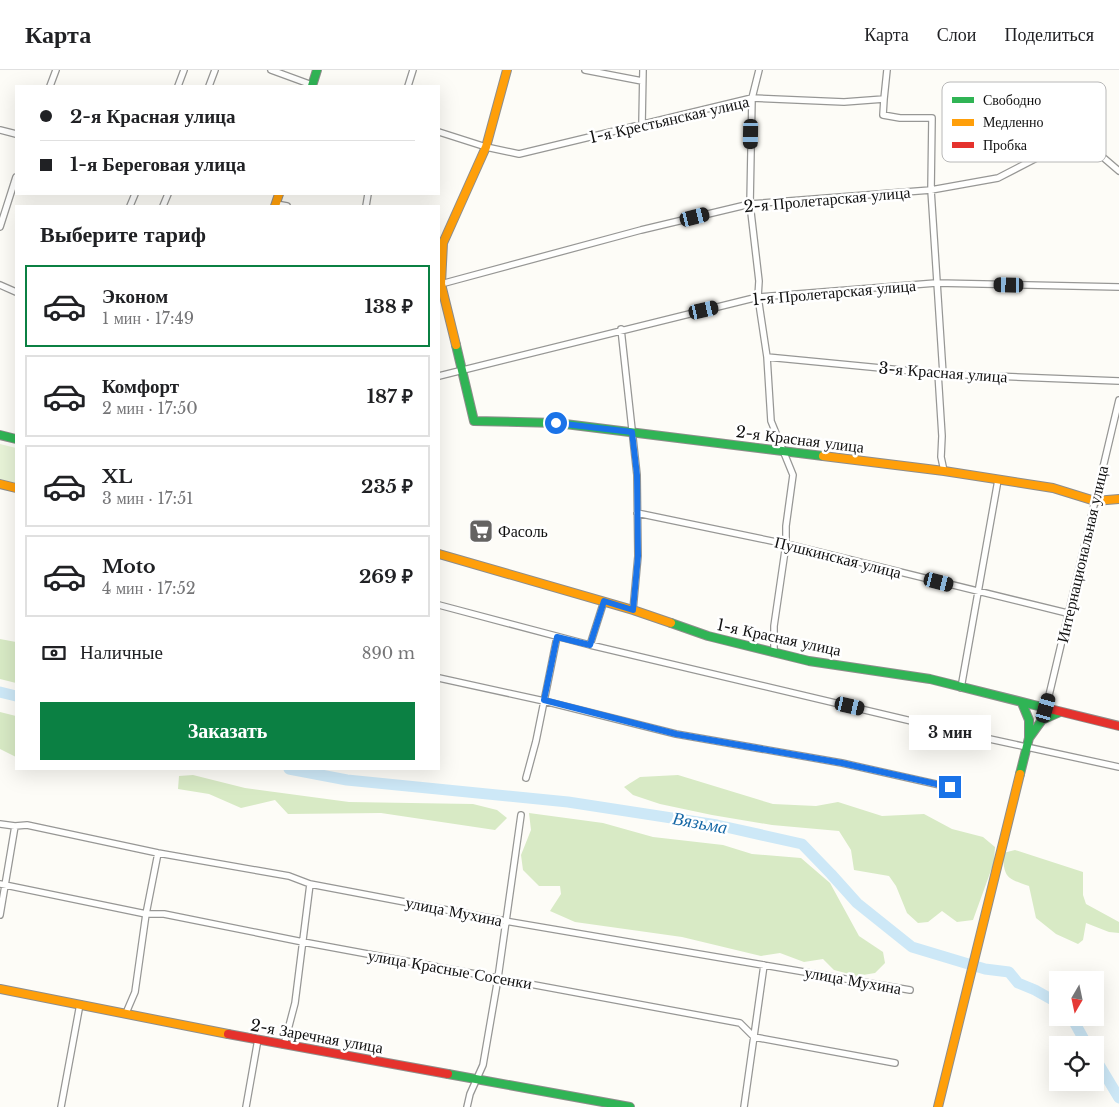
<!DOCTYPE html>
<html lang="ru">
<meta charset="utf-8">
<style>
:root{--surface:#fff;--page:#f2f2f2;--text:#202124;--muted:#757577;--line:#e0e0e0;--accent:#0b8043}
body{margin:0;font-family:"Libre Baskerville",serif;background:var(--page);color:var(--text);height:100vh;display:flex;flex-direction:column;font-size:19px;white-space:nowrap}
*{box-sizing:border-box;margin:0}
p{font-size:16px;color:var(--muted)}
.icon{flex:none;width:28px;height:28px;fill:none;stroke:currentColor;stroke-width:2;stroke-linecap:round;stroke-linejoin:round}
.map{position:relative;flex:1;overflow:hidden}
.details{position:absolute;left:15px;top:135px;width:425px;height:565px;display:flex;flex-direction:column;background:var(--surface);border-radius:0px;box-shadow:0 5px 20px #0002}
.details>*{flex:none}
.hud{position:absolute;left:15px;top:15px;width:425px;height:110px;border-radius:0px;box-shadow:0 5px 20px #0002;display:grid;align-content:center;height:110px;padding:0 25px;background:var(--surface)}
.needle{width:32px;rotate:189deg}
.tools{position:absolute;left:1049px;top:901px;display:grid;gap:10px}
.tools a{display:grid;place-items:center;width:55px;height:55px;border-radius:0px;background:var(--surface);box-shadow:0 5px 20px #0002;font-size:25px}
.end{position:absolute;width:22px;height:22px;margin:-11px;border:6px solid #1a73e8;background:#fff;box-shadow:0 0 0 2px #fff}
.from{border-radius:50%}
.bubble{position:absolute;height:35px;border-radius:0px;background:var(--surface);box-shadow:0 5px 20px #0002;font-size:16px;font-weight:700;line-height:35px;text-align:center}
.car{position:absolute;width:15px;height:30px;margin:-15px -8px;border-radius:6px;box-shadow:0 0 4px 1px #0007;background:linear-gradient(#222 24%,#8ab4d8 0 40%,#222 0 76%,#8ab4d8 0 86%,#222 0)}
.hud b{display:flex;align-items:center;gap:18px;height:48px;font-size:19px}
.hud b+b{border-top:1px solid var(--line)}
.hud i{width:12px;height:12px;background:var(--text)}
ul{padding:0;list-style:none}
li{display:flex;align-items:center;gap:15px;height:82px;margin:0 10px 8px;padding:0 15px;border:2px solid var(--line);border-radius:0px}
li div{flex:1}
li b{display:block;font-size:19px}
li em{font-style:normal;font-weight:700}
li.current{border-color:var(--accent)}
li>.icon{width:45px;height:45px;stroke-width:1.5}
h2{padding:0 25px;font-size:22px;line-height:60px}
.pay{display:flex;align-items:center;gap:12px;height:55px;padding:0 25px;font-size:19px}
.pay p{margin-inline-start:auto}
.button{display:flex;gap:10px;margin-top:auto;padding:10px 25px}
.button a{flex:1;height:58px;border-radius:0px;background:var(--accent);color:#fff;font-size:20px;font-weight:700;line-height:58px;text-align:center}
header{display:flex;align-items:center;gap:30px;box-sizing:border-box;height:70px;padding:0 25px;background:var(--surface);border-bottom:1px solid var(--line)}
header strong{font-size:24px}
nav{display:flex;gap:28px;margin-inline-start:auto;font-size:18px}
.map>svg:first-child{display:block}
.green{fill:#e7f3d7}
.forest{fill:#d8eac5}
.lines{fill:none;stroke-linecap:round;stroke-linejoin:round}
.river{stroke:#cde8f7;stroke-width:11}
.street-casing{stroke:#979795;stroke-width:8}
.fast-casing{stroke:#8e8d8b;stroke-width:10}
.slow-casing{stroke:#8e8d8b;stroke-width:10}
.jam-casing{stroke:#8e8d8b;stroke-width:10}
.street{stroke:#fffffe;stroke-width:5.5}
.fast{stroke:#30b455;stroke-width:8}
.slow{stroke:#ff9f0a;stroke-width:8}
.jam{stroke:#e5322d;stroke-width:8}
.route{stroke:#1a73e8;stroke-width:6}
.labels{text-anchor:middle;stroke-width:5;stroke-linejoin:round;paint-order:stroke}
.street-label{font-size:16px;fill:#111;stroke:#fff}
.poi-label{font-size:16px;fill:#111;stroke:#fff;text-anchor:start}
.water-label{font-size:18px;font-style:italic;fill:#1768a6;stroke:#fff}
.key{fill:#fff;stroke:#b8b8b8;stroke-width:1}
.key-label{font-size:14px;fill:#111}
</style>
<header>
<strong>Карта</strong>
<nav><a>Карта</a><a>Слои</a><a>Поделиться</a></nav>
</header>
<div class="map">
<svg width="1119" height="1037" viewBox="0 0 1119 1037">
<rect width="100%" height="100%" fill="#fdfcf7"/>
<!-- green -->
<path class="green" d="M 0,374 L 16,378 L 15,413 L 0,409 Z"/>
<!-- forest -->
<path class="forest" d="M 0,569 L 16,572 L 16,613 L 0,609 Z
M 0,642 L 16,646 L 16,687 L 0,679 Z
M 193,705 L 245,718 L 349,732 L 473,734 L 497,740 L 507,748 L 495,760 L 381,743 L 288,744 L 275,730 L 241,738 L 209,724 L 178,719 L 179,706 Z
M 678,705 L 773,734 L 816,736 L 838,732 L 882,746 L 924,744 L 952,759 L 983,767 L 995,777 L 994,792 L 973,850 L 957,852 L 942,841 L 928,852 L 918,853 L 907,843 L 896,816 L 889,806 L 854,800 L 851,780 L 839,761 L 772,755 L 712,745 L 660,734 L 633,725 L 624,717 L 640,707 Z
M 529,743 L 603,753 L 653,767 L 723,775 L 752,784 L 801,788 L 830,813 L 859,866 L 883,882 L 885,893 L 875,903 L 857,906 L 834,900 L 823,889 L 804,892 L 780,883 L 761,886 L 682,867 L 575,852 L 550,841 L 561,824 L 560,816 L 539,816 L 523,800 L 521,785 L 531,760 Z
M 1015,780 L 1083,802 L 1083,825 L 1086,834 L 1119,852 L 1119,863 L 1109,862 L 1086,853 L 1083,870 L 1078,874 L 1056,864 L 1036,848 L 1029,816 C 1006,808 1004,808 1003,783 Z"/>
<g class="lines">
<!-- river -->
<path class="river" d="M 0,622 L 16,626
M 289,699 L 347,710 L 568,732 L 717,755 L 802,774 L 831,804 L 857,833 L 912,877 L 985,899 L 1009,902 L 1018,913 L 1035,920 L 1058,933
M 1072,948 L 1087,975
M 1095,988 L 1119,1028"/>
<!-- street casing -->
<g class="street-casing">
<path id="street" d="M 271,0 L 312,15
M 585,0 L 642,11
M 759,0 L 752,28 L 750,134 L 759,211 L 758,227 L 767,287 L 771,351 L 793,405 L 786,456 L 786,474 L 774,556 L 774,583
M 50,16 L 56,0
M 178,16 L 184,0
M 209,16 L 215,0
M 408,16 L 413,0
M 884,29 L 883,45 L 900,48 L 932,48 L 931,120 L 943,304
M 642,54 L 643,0
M 0,60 L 16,64
M 439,62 L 486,77 L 519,84 L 752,28 L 844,32 L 884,29 L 887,0
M 276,134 L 287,136
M 130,136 L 135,124
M 163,136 L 168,124
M 366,136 L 368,124
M 0,157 L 16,107
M 441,214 L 641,160 L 750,134 L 931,120 L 998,108 L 1054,79 L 1098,83 L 1119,101
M 0,215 L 16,222
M 621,259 L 637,405 L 638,486 L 633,540
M 767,287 L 943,304 L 1119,311
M 938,303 L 942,366 L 941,387 L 944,401
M 439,306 L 758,227 L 936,213 L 1119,217
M 637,443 L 786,474 L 1067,543
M 439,535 L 590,575 L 962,663 L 1119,697
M 590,575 L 604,531
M 439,608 L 544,631 L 676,664 L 842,693 L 949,717
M 961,618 L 998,410
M 1046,638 L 1119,330
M 526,708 L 536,671 L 557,567
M 0,754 L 15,756 L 27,755 L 158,783 L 289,806 L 310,814 L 505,851 L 910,920
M 0,814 L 146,844 L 164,844 L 303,872 L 740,953 L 754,967 L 895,993
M 0,845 L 15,756
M 126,943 L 135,922 L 146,844 L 158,783
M 284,975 L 295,933 L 310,814
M 61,1037 L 80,934
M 246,1037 L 258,969
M 467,1037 L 470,1024 L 483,995 L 498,908 L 521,745
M 744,1037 L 764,895"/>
</g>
<!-- fast casing -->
<g class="fast-casing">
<path id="fast" d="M 312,16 L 317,0
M 456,275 L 474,351 L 557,353 L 823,386
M 0,365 L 16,369
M 671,553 L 708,566 L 809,591 L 930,609 L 1042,637
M 1022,633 L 1029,650 L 1029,668
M 1020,704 L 1029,668 L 1042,650 L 1060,642
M 448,1004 L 630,1037"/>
</g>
<!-- slow casing -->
<g class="slow-casing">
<path id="slow" d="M 275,136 L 279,124
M 456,275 L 441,214 L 443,173 L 486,77 L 507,0
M 823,386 L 944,401 L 1053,418 L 1095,431 L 1119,429
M 0,414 L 16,418
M 439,484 L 633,540 L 671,553
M 0,919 L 228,964
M 938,1037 L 1020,704"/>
</g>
<!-- jam casing -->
<g class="jam-casing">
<path id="jam" d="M 1042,637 L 1119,656
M 228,964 L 448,1004"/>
</g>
<!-- street -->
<use href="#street" class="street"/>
<!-- fast -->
<use href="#fast" class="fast"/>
<!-- slow -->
<use href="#slow" class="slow"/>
<!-- jam -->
<use href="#jam" class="jam"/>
</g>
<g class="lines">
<!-- route -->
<path class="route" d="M 556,353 L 632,362 L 637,405 L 638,486 L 633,540 L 604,531 L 590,575 L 557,567 L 544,630 L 676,664 L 842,693 L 950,717"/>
</g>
<!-- icons -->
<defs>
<g id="supermarket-square" transform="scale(1.25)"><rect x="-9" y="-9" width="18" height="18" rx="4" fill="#646362" stroke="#fff"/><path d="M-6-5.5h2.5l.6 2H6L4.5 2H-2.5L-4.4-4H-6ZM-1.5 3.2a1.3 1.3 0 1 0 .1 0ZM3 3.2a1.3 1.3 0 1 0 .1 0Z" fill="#fff"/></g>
</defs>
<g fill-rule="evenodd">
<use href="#supermarket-square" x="481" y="461"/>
</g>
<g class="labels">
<!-- street labels -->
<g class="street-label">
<text transform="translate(669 49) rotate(-13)" y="6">1-я Крестьянская улица</text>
<text transform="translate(827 129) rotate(-5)" y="6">2-я Пролетарская улица</text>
<text transform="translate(834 222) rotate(-5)" y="6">1-я Пролетарская улица</text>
<text transform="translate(943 302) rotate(4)" y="6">3-я Красная улица</text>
<text transform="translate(800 369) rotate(7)" y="6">2-я Красная улица</text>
<text transform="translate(1082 484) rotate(-77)" y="6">Интернациональная улица</text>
<text transform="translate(838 487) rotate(14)" y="6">Пушкинская улица</text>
<text transform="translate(779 567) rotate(12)" y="6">1-я Красная улица</text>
<text transform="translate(454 841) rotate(11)" y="6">улица Мухина</text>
<text transform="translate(450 899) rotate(10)" y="6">улица Красные Сосенки</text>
<text transform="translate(853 910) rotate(10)" y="6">улица Мухина</text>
<text transform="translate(317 966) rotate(10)" y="6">2-я Заречная улица</text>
</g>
<!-- poi labels -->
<g class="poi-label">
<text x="498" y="467">Фасоль</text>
</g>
<!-- water labels -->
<g class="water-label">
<text transform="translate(700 753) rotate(10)" y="6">Вязьма</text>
</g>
</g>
<!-- legend -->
<rect x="942" y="12" width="164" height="80" rx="8" class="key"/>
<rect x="952" y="27" width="22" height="6" fill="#30b455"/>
<rect x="952" y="49" width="22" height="7" fill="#ff9f0a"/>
<rect x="952" y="72" width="22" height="6" fill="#e5322d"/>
<g class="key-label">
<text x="983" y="35">Свободно</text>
<text x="983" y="57">Медленно</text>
<text x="983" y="80">Пробка</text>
</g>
</svg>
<div class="tools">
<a><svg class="needle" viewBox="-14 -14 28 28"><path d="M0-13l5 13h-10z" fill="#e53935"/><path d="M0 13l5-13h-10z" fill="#757577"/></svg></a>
<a><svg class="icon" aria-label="locate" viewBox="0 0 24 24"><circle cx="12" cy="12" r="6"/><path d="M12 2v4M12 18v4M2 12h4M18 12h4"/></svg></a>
</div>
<i class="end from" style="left:556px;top:353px"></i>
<i class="end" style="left:950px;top:717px"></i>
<div class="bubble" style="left:909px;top:645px;width:82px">3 мин</div>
<i class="car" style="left:751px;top:64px;rotate:181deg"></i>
<i class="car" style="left:695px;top:147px;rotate:76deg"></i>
<i class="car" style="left:1009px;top:215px;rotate:271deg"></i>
<i class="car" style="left:704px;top:240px;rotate:77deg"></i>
<i class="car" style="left:939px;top:512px;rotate:104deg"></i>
<i class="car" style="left:850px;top:636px;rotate:103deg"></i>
<i class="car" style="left:1046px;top:638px;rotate:16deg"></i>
<div class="hud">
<b><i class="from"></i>2-я Красная улица</b>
<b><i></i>1-я Береговая улица</b>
</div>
<section class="details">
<h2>Выберите тариф</h2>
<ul>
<li class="current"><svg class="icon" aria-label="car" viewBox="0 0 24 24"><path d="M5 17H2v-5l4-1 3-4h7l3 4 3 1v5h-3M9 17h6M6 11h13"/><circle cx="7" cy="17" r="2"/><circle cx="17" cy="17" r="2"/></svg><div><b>Эконом</b><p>1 мин · 17:49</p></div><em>138 ₽</em></li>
<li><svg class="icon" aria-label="car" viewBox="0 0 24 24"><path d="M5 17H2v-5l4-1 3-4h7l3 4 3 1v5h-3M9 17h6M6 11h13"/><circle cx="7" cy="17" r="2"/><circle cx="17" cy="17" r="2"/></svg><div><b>Комфорт</b><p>2 мин · 17:50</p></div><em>187 ₽</em></li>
<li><svg class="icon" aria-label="car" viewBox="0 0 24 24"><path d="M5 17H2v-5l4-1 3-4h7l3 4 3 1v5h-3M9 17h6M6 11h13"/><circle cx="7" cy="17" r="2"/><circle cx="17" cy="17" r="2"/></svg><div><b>XL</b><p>3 мин · 17:51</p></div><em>235 ₽</em></li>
<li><svg class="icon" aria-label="car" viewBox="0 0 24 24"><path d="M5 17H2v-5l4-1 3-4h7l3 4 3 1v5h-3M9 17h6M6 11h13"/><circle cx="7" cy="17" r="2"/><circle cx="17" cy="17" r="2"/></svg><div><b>Moto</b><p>4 мин · 17:52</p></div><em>269 ₽</em></li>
</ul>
<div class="pay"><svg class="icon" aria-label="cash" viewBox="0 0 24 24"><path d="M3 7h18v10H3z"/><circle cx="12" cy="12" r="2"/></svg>Наличные<p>890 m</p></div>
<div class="button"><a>Заказать</a></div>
</section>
</div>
